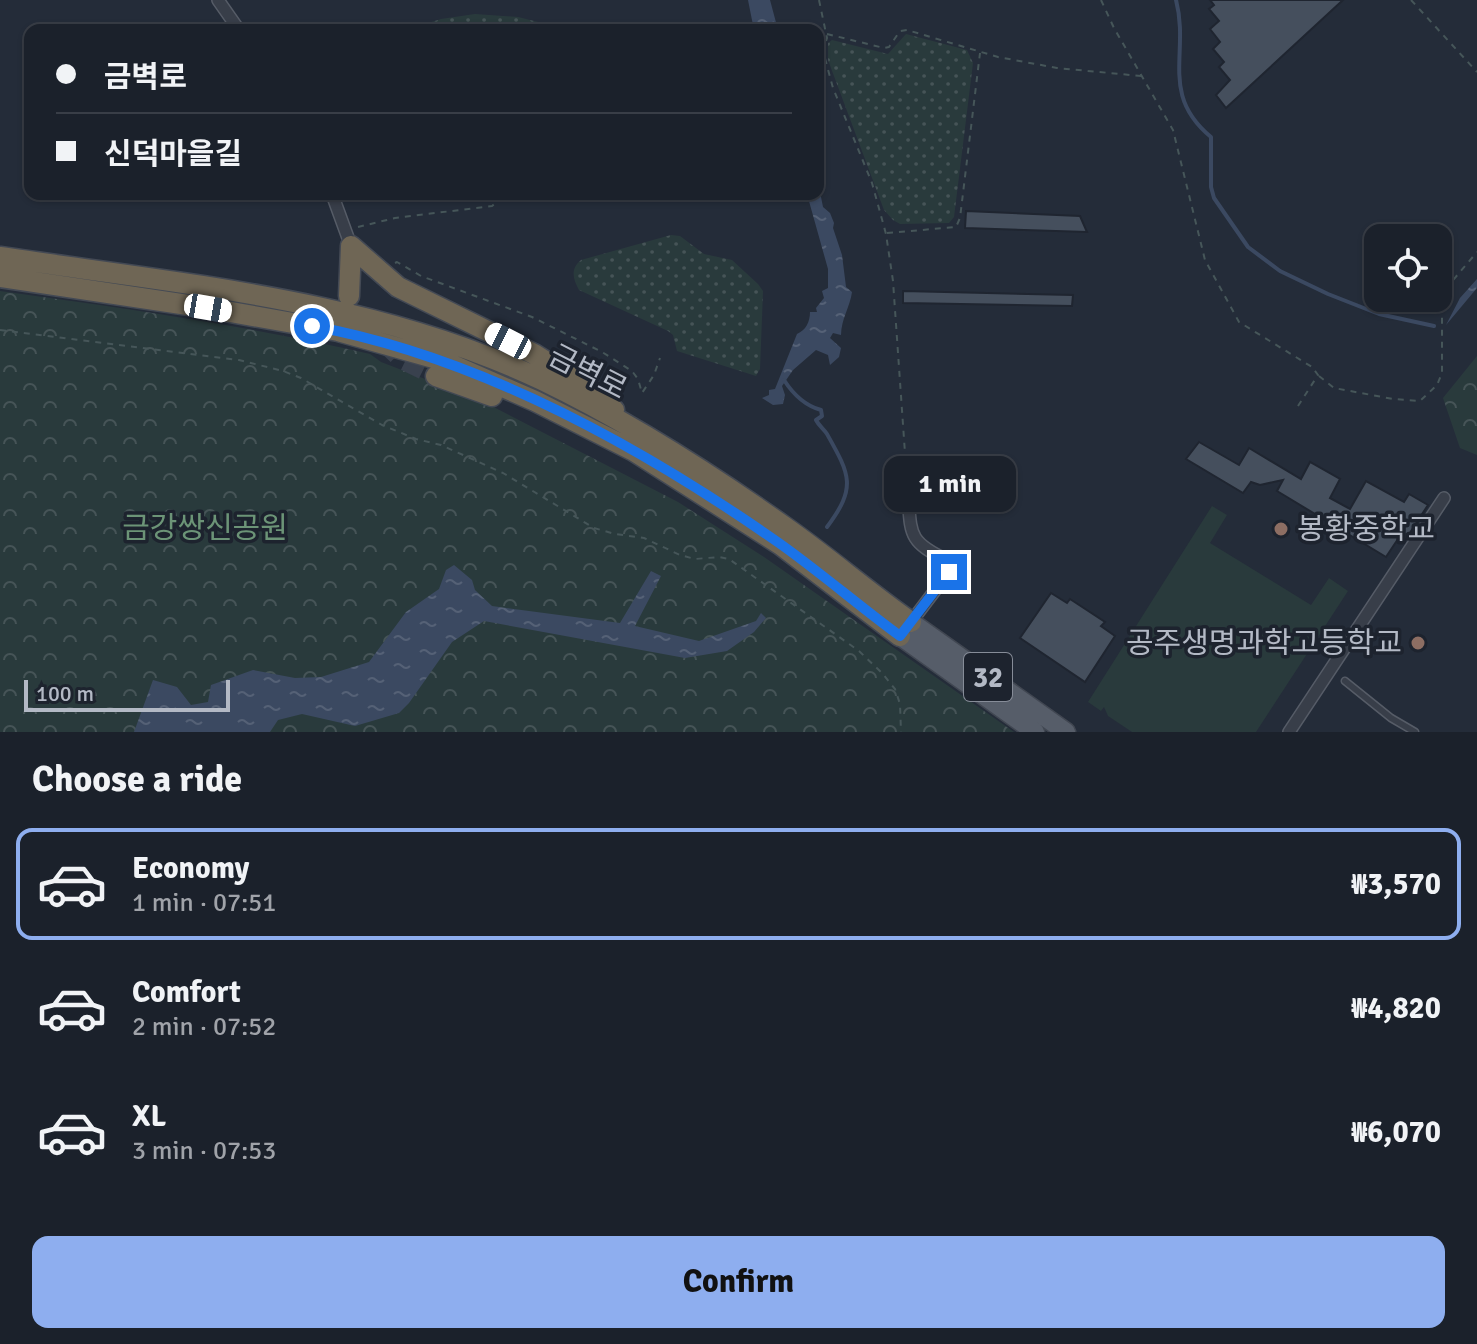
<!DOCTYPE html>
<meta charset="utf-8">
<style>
:root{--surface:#1b212b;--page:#282e37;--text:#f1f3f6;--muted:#a0a3a9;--line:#393e47;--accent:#8eaeef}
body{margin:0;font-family:Signika,"Noto Sans KR",sans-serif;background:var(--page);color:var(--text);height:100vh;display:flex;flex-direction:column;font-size:30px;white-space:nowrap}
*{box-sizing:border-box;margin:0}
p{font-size:26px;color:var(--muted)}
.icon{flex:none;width:44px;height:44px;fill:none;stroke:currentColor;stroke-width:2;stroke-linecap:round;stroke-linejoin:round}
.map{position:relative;height:732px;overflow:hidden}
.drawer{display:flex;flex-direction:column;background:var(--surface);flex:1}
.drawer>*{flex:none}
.top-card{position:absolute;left:24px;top:24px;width:800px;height:176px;border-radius:16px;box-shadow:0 2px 6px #0004,0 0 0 2px var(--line);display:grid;align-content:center;height:176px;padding:0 32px;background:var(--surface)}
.fabs{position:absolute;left:1364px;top:224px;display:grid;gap:16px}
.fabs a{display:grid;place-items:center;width:88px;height:88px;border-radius:16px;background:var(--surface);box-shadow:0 2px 6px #0004,0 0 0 2px var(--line);font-size:40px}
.scale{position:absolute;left:24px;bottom:20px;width:206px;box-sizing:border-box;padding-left:8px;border:4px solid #b3b9c5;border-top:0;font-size:22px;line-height:28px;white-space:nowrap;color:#b3b9c5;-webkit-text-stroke:6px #1d232e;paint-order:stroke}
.end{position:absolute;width:36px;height:36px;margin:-18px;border:10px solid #1a73e8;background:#fff;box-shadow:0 0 0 4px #fff}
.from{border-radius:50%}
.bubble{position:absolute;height:56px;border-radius:16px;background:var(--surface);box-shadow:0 2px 6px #0004,0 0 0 2px var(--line);font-size:26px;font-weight:800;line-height:56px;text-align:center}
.car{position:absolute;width:24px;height:48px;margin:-24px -12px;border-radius:10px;box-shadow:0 0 6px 2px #0007;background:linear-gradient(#fff 24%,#345 0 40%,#fff 0 76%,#345 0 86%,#fff 0)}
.top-card b{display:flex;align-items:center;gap:28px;height:76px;font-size:30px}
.top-card b+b{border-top:2px solid var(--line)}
.top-card i{width:20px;height:20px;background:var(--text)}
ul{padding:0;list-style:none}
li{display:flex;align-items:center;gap:24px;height:112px;margin:0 16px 12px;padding:0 16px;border:4px solid transparent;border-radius:16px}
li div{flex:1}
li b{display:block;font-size:30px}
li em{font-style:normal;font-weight:800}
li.current{border-color:var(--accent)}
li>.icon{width:72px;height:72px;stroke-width:1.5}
h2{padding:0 32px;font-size:36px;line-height:96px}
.cta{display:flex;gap:16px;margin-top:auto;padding:16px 32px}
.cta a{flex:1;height:92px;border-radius:16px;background:var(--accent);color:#111;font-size:32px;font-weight:800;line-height:92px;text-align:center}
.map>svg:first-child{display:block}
.grass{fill:url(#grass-dots)}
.forest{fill:url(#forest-crowns)}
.pitch{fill:#293a3c}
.water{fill:url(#water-ripples)}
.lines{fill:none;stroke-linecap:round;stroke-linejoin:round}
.stream{stroke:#3b4961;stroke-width:4}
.building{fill:#454f5d;stroke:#1f2530;stroke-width:2}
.highway-tunnel{stroke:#39414e;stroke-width:20;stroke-dasharray:20 10;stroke-linecap:butt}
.lane-casing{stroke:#565c67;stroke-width:9}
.street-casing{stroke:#565c67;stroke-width:14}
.primary-casing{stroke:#414752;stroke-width:21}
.highway-casing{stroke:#434954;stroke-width:23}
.path{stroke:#465659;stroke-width:2;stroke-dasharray:6 6;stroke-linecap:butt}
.lane{stroke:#383e49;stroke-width:6}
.street{stroke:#383e49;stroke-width:11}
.primary{stroke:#565d69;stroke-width:18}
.highway{stroke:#6f6655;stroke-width:20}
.route{stroke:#1a73e8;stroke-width:10}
.education-dot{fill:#8d6e63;stroke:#1d232e;stroke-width:3}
.labels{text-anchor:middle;stroke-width:7;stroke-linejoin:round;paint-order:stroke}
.shield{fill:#1d232e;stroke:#868c98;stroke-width:2}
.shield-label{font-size:28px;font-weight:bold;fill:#b3b9c5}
.street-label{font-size:30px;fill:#b3b9c5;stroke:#1d232e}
.park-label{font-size:30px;fill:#6c9477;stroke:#1d232e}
.poi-label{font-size:30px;fill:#b3b9c5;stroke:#1d232e;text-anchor:start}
</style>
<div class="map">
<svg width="1477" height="732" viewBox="0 0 1477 732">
<defs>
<pattern id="grass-dots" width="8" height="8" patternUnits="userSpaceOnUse" patternTransform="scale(2)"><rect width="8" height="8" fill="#293a3c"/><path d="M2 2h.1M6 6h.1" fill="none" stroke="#465457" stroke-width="1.8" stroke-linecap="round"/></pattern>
<pattern id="forest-crowns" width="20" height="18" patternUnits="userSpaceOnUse" patternTransform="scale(2)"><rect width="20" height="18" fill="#293a3c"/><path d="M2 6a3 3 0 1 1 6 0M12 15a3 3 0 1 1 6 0" fill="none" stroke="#465457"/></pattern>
<pattern id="water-ripples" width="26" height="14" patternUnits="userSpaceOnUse" patternTransform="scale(2)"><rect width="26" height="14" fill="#3b4961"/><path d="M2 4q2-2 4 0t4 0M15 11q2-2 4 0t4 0" fill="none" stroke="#556176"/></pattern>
</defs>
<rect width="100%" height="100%" fill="#242c39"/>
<!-- grass -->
<path class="grass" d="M 475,14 L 518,17 L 570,30 L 406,30 L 441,19 Z
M 906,34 L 967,50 L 973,63 L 954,217 L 949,223 L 900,224 L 893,220 L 884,210 L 828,60 L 828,43 L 832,40 L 888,54 Z
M 671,235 L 680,236 L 704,254 L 732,260 L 758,284 L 763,291 L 760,369 L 756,376 L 677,351 L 673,335 L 668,331 L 579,290 C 573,279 570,269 581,260 Z"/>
<!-- forest -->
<path class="forest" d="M 0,291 C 124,308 248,326 370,354 L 381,362 L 482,401 L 678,502 L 764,557 L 1014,732 L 0,732 Z
M 1477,356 L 1477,455 L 1460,448 L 1443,398 Z"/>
<!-- pitch -->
<path class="pitch" d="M 1212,506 L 1227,515 L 1210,543 L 1311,605 L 1329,578 L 1348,591 L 1256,732 L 1132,732 L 1108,716 L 1104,707 L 1101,711 L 1088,702 Z"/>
<!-- water -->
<path class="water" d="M 748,0 L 770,0 L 778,30 L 754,30 Z
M 818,182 L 823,207 L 830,213 L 834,223 L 833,228 L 842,255 L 846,287 L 852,292 C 850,307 841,319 841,335 L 833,333 L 830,338 L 841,348 L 839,357 L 830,365 L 828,355 L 816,350 L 793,370 L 782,386 L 785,395 L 783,404 L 773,405 L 762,398 L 769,395 L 769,390 L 775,389 L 797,334 C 806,330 810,322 810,312 L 817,312 L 816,308 L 824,298 L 822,291 L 828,288 L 828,269 L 807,194 L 818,194 Z
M 1477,279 L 1477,288 L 1446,325 L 1460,298 Z
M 454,565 L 472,580 L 475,590 L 492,606 L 620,623 L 651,571 L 661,576 L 635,626 L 699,641 L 756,621 L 761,613 L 766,618 L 754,632 L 727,651 L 685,658 L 484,621 L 452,642 L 409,703 L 399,713 L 355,726 L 302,714 L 278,720 L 270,732 L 134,732 L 153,680 L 177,687 L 191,705 L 208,702 L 211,685 L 253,670 L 295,678 L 321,677 L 369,662 L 406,612 L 439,589 L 446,570 Z"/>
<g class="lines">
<!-- stream -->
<path class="stream" d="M 1176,0 C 1190,53 1159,94 1211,137 L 1211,187 L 1214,198 L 1248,247 L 1280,271 L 1328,294 L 1379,314 L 1434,326
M 784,380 C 793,394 806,406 821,410 L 822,416 L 816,420 C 819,426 824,429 827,434 C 850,475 857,487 827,527"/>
</g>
<!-- building -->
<path class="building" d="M 1210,0 L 1343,0 L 1226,108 L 1216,95 L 1230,80 L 1219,67 L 1224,62 L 1213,49 L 1220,42 L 1210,29 L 1219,21 L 1209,9 L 1214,5 Z
M 966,211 L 1080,216 L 1087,232 L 965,228 Z
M 903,291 L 1073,295 L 1072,306 L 903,303 Z
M 1199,442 L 1239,465 L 1249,448 L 1301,479 L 1310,462 L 1340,479 L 1330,498 L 1350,509 L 1366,481 L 1404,502 L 1409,494 L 1428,505 L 1404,542 L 1398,539 L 1386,557 L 1277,491 L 1283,480 L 1260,485 L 1251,482 L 1243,493 L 1186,459 Z
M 1051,593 L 1067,603 L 1070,599 L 1105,622 L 1101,626 L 1115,636 L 1085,682 L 1020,638 Z"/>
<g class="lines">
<!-- highway-tunnel -->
<path class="highway-tunnel" d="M 383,341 L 402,359 L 436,376"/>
<!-- lane casing -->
<g class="lane-casing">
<path id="lane" d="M 1345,681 L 1391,718 L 1415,732"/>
</g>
<!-- street casing -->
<g class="street-casing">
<path id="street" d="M 218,0 L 239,30
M 332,194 L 351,246
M 908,495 C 911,534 908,542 947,560 L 949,572 L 908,626
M 1289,732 L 1444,498"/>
</g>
<!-- primary casing -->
<g class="primary-casing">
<path id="primary" d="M 911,622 L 1066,732
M 900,636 L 1035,732"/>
</g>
<!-- highway casing -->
<g class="highway-casing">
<path id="highway" d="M 351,246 L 398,287 L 534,354 L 591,390 L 614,410
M 0,257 C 182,284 374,300 542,380 C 627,421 709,473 785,527 C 828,557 868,592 911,622
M 0,277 L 208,308 L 338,331 L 441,360 L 535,401 L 634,451 L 781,545 L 900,636
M 349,296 L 351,246
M 436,376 L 492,396"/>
</g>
<!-- path -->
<path class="path" d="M 819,0 L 827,38 L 823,51 L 833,88 L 872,183 L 886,234 L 893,281 L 907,482
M 1101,0 L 1114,28 L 1173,130 L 1205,260 L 1239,322 L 1312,367 L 1318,375 L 1298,406
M 1411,0 L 1477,72
M 827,34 L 884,48 L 889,47 L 900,31 L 907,30 L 998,57 L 1057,68 L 1141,76
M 358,227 L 395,218 L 492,206 L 497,202 L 495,194
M 887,233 L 956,227 L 960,218 L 980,53
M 395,263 L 397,262 L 421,276 L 532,317 L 602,352 L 632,371 L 638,379 L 642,393 L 654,375 L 660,358
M 0,330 L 239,360 L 283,371 L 301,378 L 382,425 L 416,439 L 441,445 L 503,473 L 594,528 L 615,534 L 644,538 L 680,555 L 695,559 L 719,557 L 729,559 L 859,651 L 882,673 L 895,689 L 900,704 L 901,732
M 1319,376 L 1334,388 L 1393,399 L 1420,401 L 1437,385 L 1442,373 L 1442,293 L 1477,252"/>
<!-- lane -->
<use href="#lane" class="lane"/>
<!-- street -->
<use href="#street" class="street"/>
<!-- primary -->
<use href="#primary" class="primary"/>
<!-- highway -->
<use href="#highway" class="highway"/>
</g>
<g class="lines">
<!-- route -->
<path class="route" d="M 312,326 C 478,356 642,447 779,543 C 820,572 859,606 900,636 L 949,572"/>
</g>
<!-- markers -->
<g class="education-dot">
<circle cx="1281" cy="529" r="8"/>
<circle cx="1418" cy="643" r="8"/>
</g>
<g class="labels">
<!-- shield labels -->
<rect class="shield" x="964" y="653" width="48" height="48" rx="6"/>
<g class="shield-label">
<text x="988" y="687">32</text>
</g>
<!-- street labels -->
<g class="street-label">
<text transform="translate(588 372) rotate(27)" y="10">금벽로</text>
</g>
<!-- park labels -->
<g class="park-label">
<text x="205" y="538">금강쌍신공원</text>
</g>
<!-- poi labels -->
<g class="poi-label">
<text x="1297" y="539">봉황중학교</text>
<text x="1402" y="653" text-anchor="end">공주생명과학고등학교</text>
</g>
</g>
</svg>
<div class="fabs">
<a><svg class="icon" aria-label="locate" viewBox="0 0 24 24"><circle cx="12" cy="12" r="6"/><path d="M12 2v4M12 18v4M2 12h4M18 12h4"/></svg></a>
</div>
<div class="scale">100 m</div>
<i class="end from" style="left:312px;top:326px"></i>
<i class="end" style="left:949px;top:572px"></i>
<div class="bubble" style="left:884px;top:456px;width:132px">1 min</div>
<i class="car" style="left:208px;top:308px;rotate:100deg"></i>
<i class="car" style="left:508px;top:341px;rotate:297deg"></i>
<div class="top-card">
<b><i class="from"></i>금벽로</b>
<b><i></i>신덕마을길</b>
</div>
</div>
<section class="drawer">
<h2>Choose a ride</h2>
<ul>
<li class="current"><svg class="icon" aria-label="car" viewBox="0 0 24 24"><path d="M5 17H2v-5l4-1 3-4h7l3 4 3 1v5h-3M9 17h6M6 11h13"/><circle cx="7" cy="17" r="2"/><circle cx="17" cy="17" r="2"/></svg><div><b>Economy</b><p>1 min · 07:51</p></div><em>₩3,570</em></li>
<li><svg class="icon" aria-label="car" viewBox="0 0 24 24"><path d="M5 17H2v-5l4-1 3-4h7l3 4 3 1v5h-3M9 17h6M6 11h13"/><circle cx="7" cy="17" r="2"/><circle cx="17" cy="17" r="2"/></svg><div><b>Comfort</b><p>2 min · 07:52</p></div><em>₩4,820</em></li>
<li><svg class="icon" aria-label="car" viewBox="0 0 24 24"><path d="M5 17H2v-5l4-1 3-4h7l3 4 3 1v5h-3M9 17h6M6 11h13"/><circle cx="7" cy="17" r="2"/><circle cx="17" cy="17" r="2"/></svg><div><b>XL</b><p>3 min · 07:53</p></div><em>₩6,070</em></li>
</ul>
<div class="cta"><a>Confirm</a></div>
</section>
